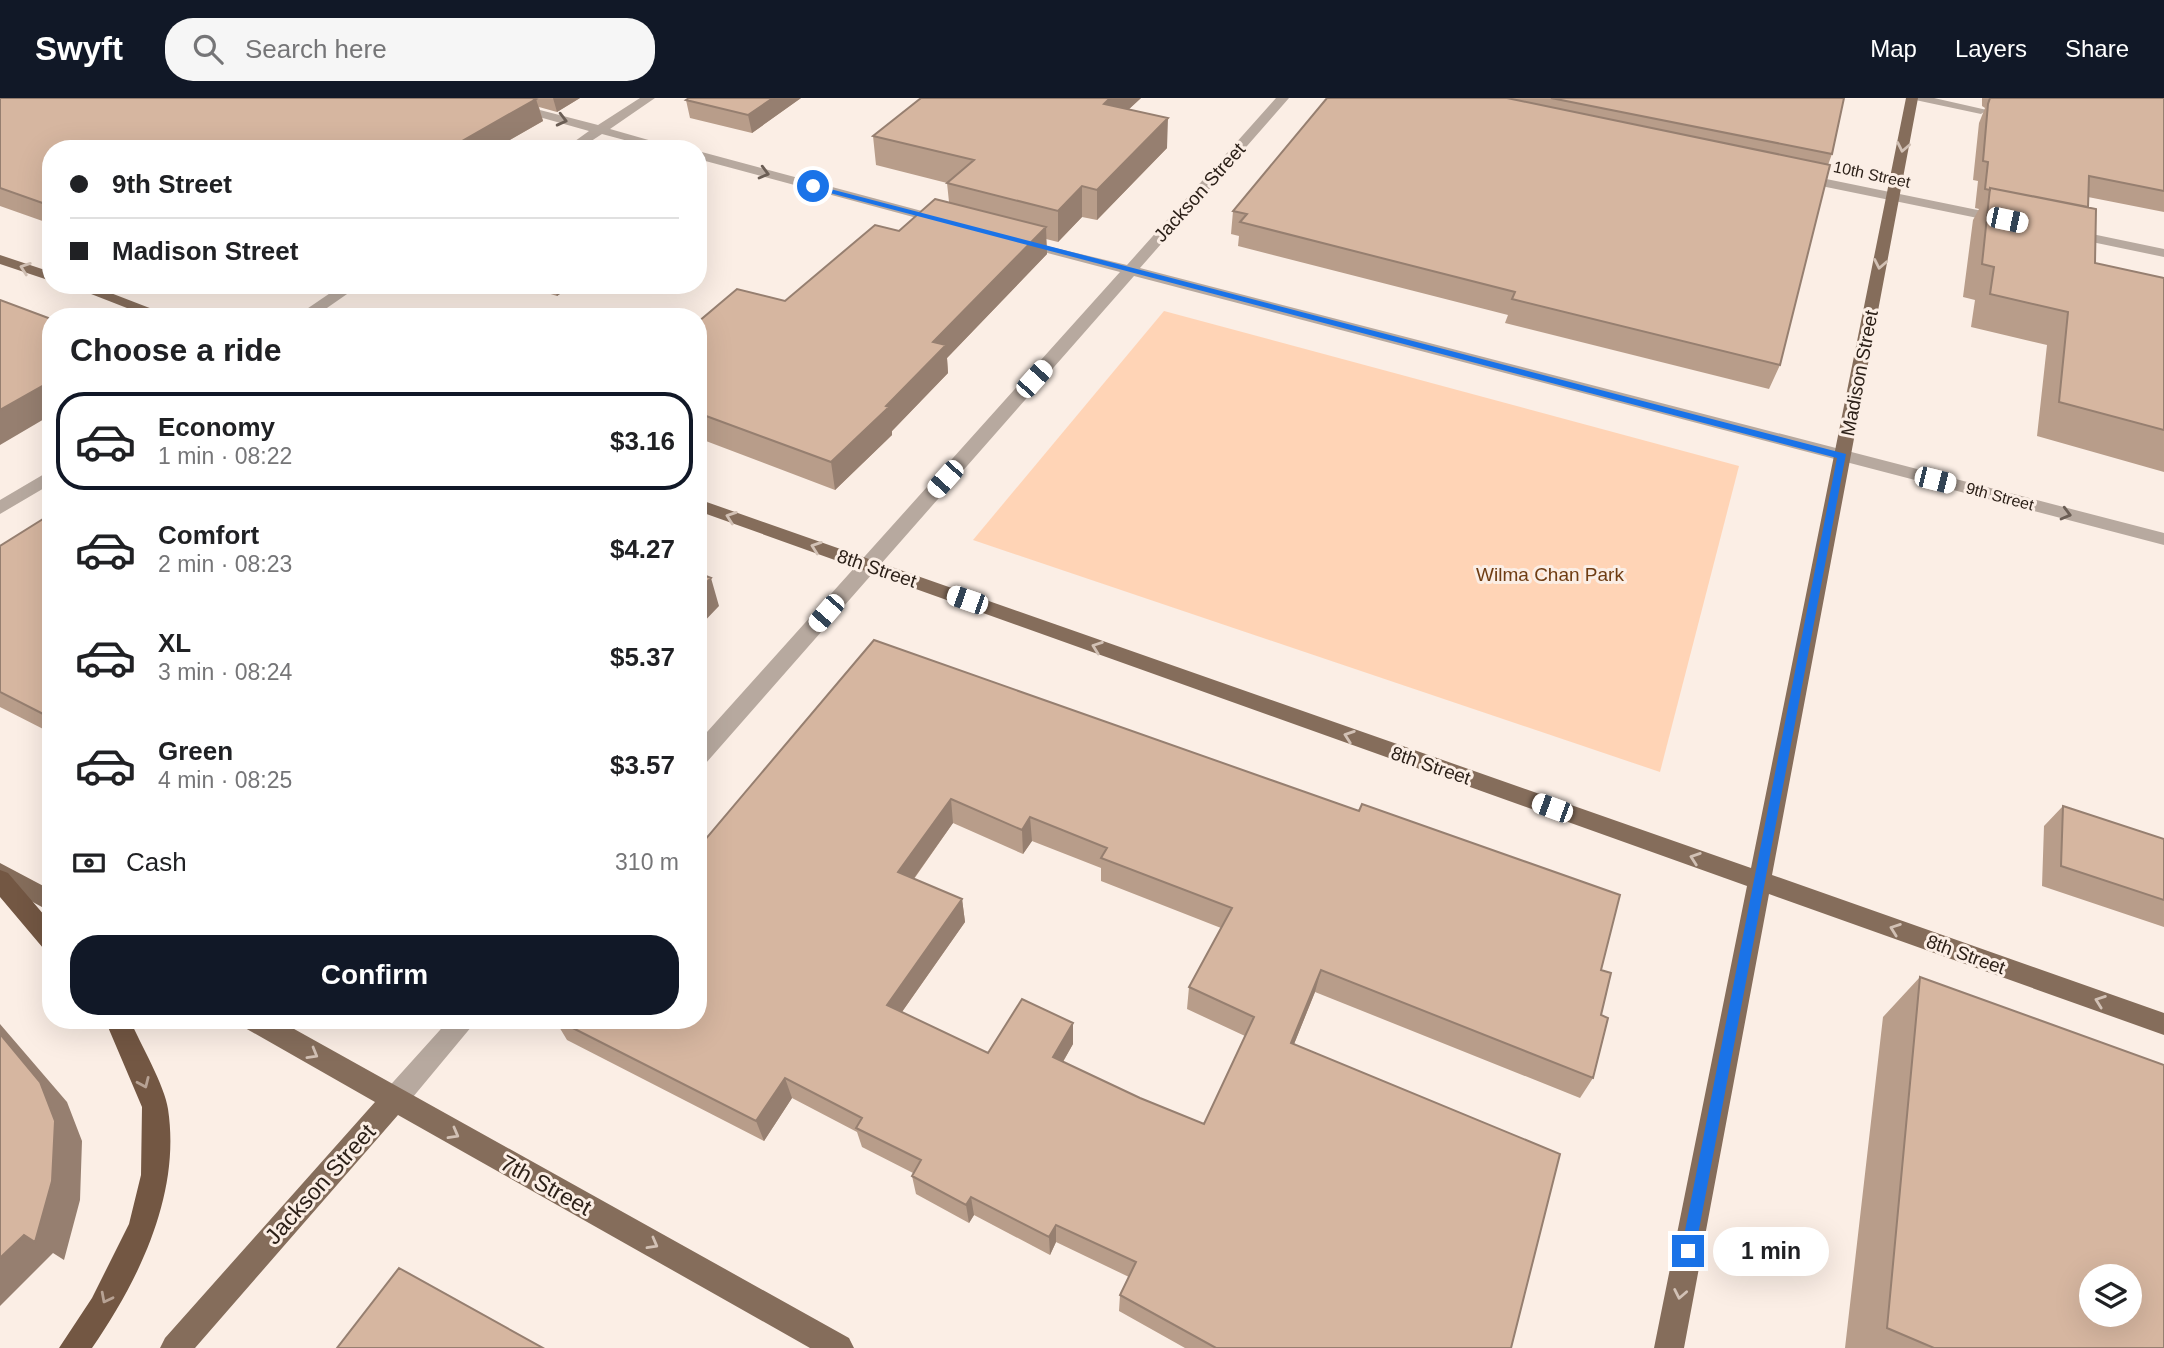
<!DOCTYPE html>
<meta charset="utf-8">
<style>
:root{--surface:#fff;--page:#f6f6f6;--text:#202124;--muted:#757577;--line:#e0e0e0;--accent:#111827}
body{margin:0;font-family:Arial,sans-serif;background:var(--page);color:var(--text);height:100vh;display:flex;flex-direction:column;font-size:26px;white-space:nowrap}
*{box-sizing:border-box;margin:0}
p{font-size:23px;color:var(--muted)}
.icon{flex:none;width:38px;height:38px;fill:none;stroke:currentColor;stroke-width:2;stroke-linecap:round;stroke-linejoin:round}
.map{position:relative;flex:1;overflow:hidden}
.panel{position:absolute;left:42px;top:210px;width:665px;height:721px;display:flex;flex-direction:column;background:var(--surface);border-radius:28px;box-shadow:0 7px 28px #0002}
.panel>*{flex:none}
.banner{position:absolute;left:42px;top:42px;width:665px;height:154px;border-radius:28px;box-shadow:0 7px 28px #0002;display:grid;align-content:center;height:154px;padding:0 28px;background:var(--surface)}
.buttons{position:absolute;left:2079px;top:1166px;display:grid;gap:14px}
.buttons a{display:grid;place-items:center;width:63px;height:63px;border-radius:50%;background:var(--surface);box-shadow:0 7px 28px #0002;font-size:35px}
.end{position:absolute;width:32px;height:32px;margin:-16px;border:9px solid #1a73e8;background:#fff;box-shadow:0 0 0 4px #fff}
.from{border-radius:50%}
.bubble{position:absolute;height:49px;border-radius:24px;background:var(--surface);box-shadow:0 7px 28px #0002;font-size:23px;font-weight:700;line-height:49px;text-align:center}
.car{position:absolute;width:21px;height:42px;margin:-21px -10px;border-radius:9px;box-shadow:0 0 5px 2px #0007;background:linear-gradient(#fff 24%,#345 0 40%,#fff 0 76%,#345 0 86%,#fff 0)}
.banner b{display:flex;align-items:center;gap:24px;height:66px;font-size:26px}
.banner b+b{border-top:2px solid var(--line)}
.banner i{width:18px;height:18px;background:var(--text)}
ul{padding:0;list-style:none}
li{display:flex;align-items:center;gap:21px;height:98px;margin:0 14px 10px;padding:0 14px;border:4px solid transparent;border-radius:28px}
li div{flex:1}
li b{display:block;font-size:26px}
li em{font-style:normal;font-weight:700}
li.active{border-color:var(--accent)}
li>.icon{width:63px;height:63px;stroke-width:1.5}
h2{padding:0 28px;font-size:32px;line-height:84px}
.pay{display:flex;align-items:center;gap:18px;height:77px;padding:0 28px;font-size:26px}
.pay p{margin-inline-start:auto}
.cta{display:flex;gap:14px;margin-top:auto;padding:14px 28px}
.cta a{flex:1;height:80px;border-radius:28px;background:var(--accent);color:#fff;font-size:28px;font-weight:700;line-height:80px;text-align:center}
header{display:flex;align-items:center;gap:42px;box-sizing:border-box;height:98px;padding:0 35px;background:var(--accent);color:#fff}
header strong{font-size:33px}
nav{display:flex;gap:38px;margin-inline-start:auto;font-size:24px}
.search{width:490px;height:63px;background:var(--page);display:flex;align-items:center;gap:18px;box-sizing:border-box;padding:0 24px;border-radius:28px;color:var(--muted);font-size:26px}
.map>svg:first-child{display:block}
.green{fill:#ffd4b6}
.lines{fill:none;stroke-linecap:round;stroke-linejoin:round}
.minor{fill:#b7a99f;fill-rule:evenodd}
.major{fill:#856d5b;fill-rule:evenodd}
.highway{fill:#735743;fill-rule:evenodd}
.wall{fill:#b89d8a;fill-rule:evenodd}
.shaded-wall{fill:#967f70}
.building{fill:#d6b6a0;stroke:#967f70;stroke-width:2;fill-rule:evenodd}
.oneway{stroke:#6b5e55}
.oneway2{stroke:#d2c1b5}
.oneway3{stroke:#b7a294}
.route{fill:#1a73e8}
.labels{text-anchor:middle;stroke-width:6;stroke-linejoin:round;paint-order:stroke}
.far-street-label{font-size:16px;fill:#2c2018;stroke:#fbeee5}
.street-label{font-size:19px;fill:#2c2018;stroke:#fbeee5}
.park-label{font-size:19px;fill:#6f3d13;stroke:#fbeee5}
.near-street-label{font-size:23px;fill:#2c2018;stroke:#fbeee5}
</style>
<header>
<strong>Swyft</strong>
<div class="search"><svg class="icon" aria-label="search" viewBox="0 0 24 24"><circle cx="10" cy="10" r="6"/><path d="M15 15l6 6"/></svg>Search here</div>
<nav><a>Map</a><a>Layers</a><a>Share</a></nav>
</header>
<div class="map">
<svg width="2164" height="1250" viewBox="0 0 2164 1250">
<rect width="100%" height="100%" fill="#fbeee5"/>
<!-- green -->
<path class="green" d="M 1164,213 L 1739,368 L 1660,674 L 973,442 Z"/>
<g class="lines">
<!-- minor -->
<path class="minor" d="M 472,0 L 493,0 L 598,27 L 640,0 L 655,0 L 610,31 L 680,51 L 658,51 L 602,36 L 579,51 L 564,51 L 589,33 Z
M 1276,0 L 1289,0 L 1140,170 L 2164,435 L 2164,447 L 1134,178 L 706,665 L 698,667 L 698,644 L 1120,174 L 1013,146 L 1013,140 L 1127,167 Z
M 1906,0 L 1934,0 L 1987,12 L 1981,16 Z
M 698,53 L 948,120 L 950,123 L 943,127 L 698,61 Z
M 1797,75 L 2002,117 L 2009,121 L 2002,125 L 1792,82 L 1792,76 Z
M 2068,131 L 2164,151 L 2164,159 L 2063,138 L 2061,135 Z
M 342,187 L 360,187 L 314,219 L 295,219 Z
M 51,372 L 51,386 L 0,416 L 0,402 Z
M 449,922 L 477,922 L 403,1011 L 394,1014 L 385,1011 L 381,1002 L 385,993 Z"/>
<!-- major -->
<path class="major" d="M 1906,0 L 1918,0 L 1772,777 L 2164,915 L 2164,937 L 1769,796 L 1684,1250 L 1654,1250 L 1747,788 L 698,413 L 698,401 L 1751,770 Z
M 0,157 L 51,174 L 51,183 L 0,166 Z
M 68,187 L 90,187 L 173,219 L 150,219 Z
M 0,765 L 51,792 L 51,814 L 0,786 Z
M 242,922 L 278,922 L 849,1240 L 854,1250 L 810,1250 L 398,1017 L 195,1250 L 160,1250 L 165,1240 L 375,1004 L 245,930 Z"/>
<!-- highway -->
<path class="highway" d="M 0,772 L 8,775 L 51,825 L 51,853 L 43,850 L 0,799 Z
M 105,922 L 130,922 C 140,945 165,988 168,1011 C 181,1096 139,1182 92,1250 L 59,1250 L 92,1200 L 129,1126 L 141,1077 L 142,1009 Z"/>
</g>
<!-- wall -->
<path class="wall" d="M 0,0 L 580,0 L 557,14 L 539,9 L 543,23 L 494,51 L 51,51 L 51,126 L 0,108 Z
M 689,0 L 801,0 L 752,35 L 690,20 L 686,2 Z
M 921,0 L 1141,0 L 1128,12 L 1167,50 L 1097,122 L 1082,119 L 1058,144 L 1046,141 L 1047,156 L 947,260 L 948,275 L 892,333 L 892,337 L 835,392 L 698,340 L 698,224 L 785,203 L 899,133 L 949,104 L 947,85 L 876,67 L 873,38 Z
M 1327,0 L 1844,0 L 1832,56 L 1828,67 L 1780,267 L 1769,291 L 1505,225 L 1508,217 L 1238,148 L 1239,138 L 1231,136 L 1233,113 Z
M 1982,0 L 2164,0 L 2164,114 L 2088,99 L 2088,109 L 2095,165 L 2164,180 L 2164,374 L 2037,338 L 2047,247 L 1971,229 L 1975,202 L 1963,199 L 1973,122 L 1979,111 L 1975,110 L 1978,83 L 1973,82 L 1979,25 L 1985,10 L 1982,8 Z
M 522,187 L 573,187 L 557,198 Z
M 51,416 L 51,635 L 0,609 L 0,448 Z
M 874,542 L 1601,872 L 1601,917 L 1593,980 L 1580,1000 L 1315,894 L 1294,946 L 1511,1250 L 1185,1250 L 1119,1213 L 1120,1197 L 1129,1179 L 1056,1144 L 1050,1157 L 974,1117 L 969,1125 L 916,1096 L 912,1078 L 913,1075 L 862,1049 L 857,1034 L 792,1000 L 764,1043 L 567,942 L 555,922 L 698,922 ZM 953,725 L 1023,756 L 1032,743 L 1101,770 L 1101,783 L 1221,830 L 1189,889 L 1187,911 L 1245,938 L 1204,1026 L 1140,1000 L 1063,964 L 1073,946 L 988,955 L 902,914 L 965,824 L 962,801 L 914,781 Z
M 2063,708 L 2164,741 L 2164,829 L 2042,788 L 2044,728 Z
M 1920,879 L 2164,1250 L 1845,1250 L 1883,919 Z"/>
<!-- shaded-wall -->
<path class="shaded-wall" d="M 553,0 L 580,0 L 557,14 Z
M 773,0 L 801,0 L 752,35 L 748,17 Z
M 1110,0 L 1141,0 L 1103,35 L 1104,6 Z
M 536,1 L 543,23 L 494,51 L 448,51 Z
M 1168,20 L 1167,50 L 1097,122 L 1097,92 Z
M 1082,88 L 1082,119 L 1058,144 L 1058,113 Z
M 1046,129 L 1047,156 L 947,260 L 948,275 L 892,333 L 892,337 L 835,392 L 831,364 L 886,308 L 933,244 Z
M 553,187 L 573,187 L 557,198 Z
M 51,283 L 51,317 L 0,347 L 0,312 Z
M 711,480 L 719,508 L 698,530 L 698,493 Z
M 951,701 L 953,725 L 902,797 L 898,774 Z
M 1030,719 L 1032,743 L 1023,756 L 1022,732 Z
M 962,801 L 965,824 L 892,928 L 887,907 Z
M 1321,872 L 1315,894 L 1286,966 L 1291,945 Z
M 1073,925 L 1073,946 L 1054,979 L 1053,959 Z
M 0,926 L 67,1004 L 82,1043 L 80,1102 L 64,1162 L 53,1155 L 0,1208 Z
M 785,980 L 792,1000 L 764,1043 L 756,1023 Z
M 971,1099 L 974,1117 L 969,1125 L 966,1107 Z
M 1056,1127 L 1056,1144 L 1050,1157 L 1049,1139 Z"/>
<!-- building -->
<path class="building" d="M 0,0 L 532,0 L 536,1 L 448,51 L 51,51 L 51,108 L 0,90 Z
M 689,0 L 773,0 L 748,17 L 686,2 Z
M 921,0 L 1110,0 L 1104,6 L 1168,20 L 1097,92 L 1082,88 L 1058,113 L 947,85 L 974,62 L 873,38 Z
M 1327,0 L 1507,0 L 1830,67 L 1780,267 L 1512,201 L 1515,194 L 1240,124 L 1247,116 L 1233,113 Z
M 1551,0 L 1844,0 L 1832,56 Z
M 1990,0 L 2164,0 L 2164,93 L 2089,78 L 2088,109 L 1990,90 L 1990,92 L 1985,91 L 1988,64 L 1983,63 L 1988,6 Z
M 1990,90 L 2096,111 L 2095,165 L 2164,180 L 2164,332 L 2059,304 L 2068,214 L 1990,196 L 1994,169 L 1982,166 Z
M 935,101 L 1046,129 L 933,244 L 946,247 L 886,308 L 889,309 L 831,364 L 698,315 L 698,224 L 737,191 L 785,203 L 875,127 L 899,133 Z
M 0,202 L 51,221 L 51,283 L 0,312 Z
M 51,416 L 51,620 L 0,594 L 0,448 Z
M 698,475 L 711,480 L 698,493 Z
M 874,542 L 1359,713 L 1362,706 L 1620,797 L 1601,872 L 1611,875 L 1601,917 L 1608,920 L 1593,980 L 1321,872 L 1291,945 L 1560,1056 L 1511,1250 L 1216,1250 L 1120,1197 L 1136,1164 L 1056,1127 L 1049,1139 L 971,1099 L 966,1107 L 912,1078 L 921,1062 L 856,1030 L 862,1020 L 785,980 L 756,1023 L 557,922 L 698,922 L 698,750 ZM 951,701 L 1022,732 L 1030,719 L 1107,750 L 1101,760 L 1232,810 L 1189,889 L 1254,919 L 1204,1026 L 1140,1000 L 1053,959 L 1073,925 L 1022,901 L 988,955 L 887,907 L 962,801 L 898,774 Z
M 2063,708 L 2164,741 L 2164,802 L 2061,768 Z
M 1920,879 L 2164,967 L 2164,1250 L 1934,1250 L 1887,1230 ZM 2091,1178 L 2130,1178 L 2130,1216 L 2091,1216 Z
M 0,936 L 40,984 L 55,1023 L 52,1083 L 35,1144 L 24,1137 L 0,1160 Z
M 399,1170 L 543,1250 L 337,1250 Z"/>
<!-- one-way arrows -->
<defs><path id="oneway-chevron" d="M-2-3.5L2.5 0L-2 3.5" fill="none" stroke-width="1.6" stroke-linecap="round" stroke-linejoin="round" transform="scale(1.75)"/></defs>
<g class="oneway">
<use href="#oneway-chevron" transform="translate(562 22) rotate(14)"/>
<use href="#oneway-chevron" transform="translate(764 75) rotate(15)"/>
<use href="#oneway-chevron" transform="translate(2066 416) rotate(15)"/>
</g>
<g class="oneway2">
<use href="#oneway-chevron" transform="translate(1903 49) rotate(101)"/>
<use href="#oneway-chevron" transform="translate(1880 166) rotate(101)"/>
<use href="#oneway-chevron" transform="translate(25 170) rotate(-161)"/>
<use href="#oneway-chevron" transform="translate(731 419) rotate(-161)"/>
<use href="#oneway-chevron" transform="translate(816 449) rotate(-161)"/>
<use href="#oneway-chevron" transform="translate(1097 549) rotate(-160)"/>
<use href="#oneway-chevron" transform="translate(1349 638) rotate(-161)"/>
<use href="#oneway-chevron" transform="translate(1695 760) rotate(-161)"/>
<use href="#oneway-chevron" transform="translate(1895 831) rotate(-160)"/>
<use href="#oneway-chevron" transform="translate(2100 903) rotate(-160)"/>
<use href="#oneway-chevron" transform="translate(313 956) rotate(30)"/>
<use href="#oneway-chevron" transform="translate(454 1036) rotate(29)"/>
<use href="#oneway-chevron" transform="translate(653 1146) rotate(29)"/>
<use href="#oneway-chevron" transform="translate(1680 1196) rotate(101)"/>
</g>
<g class="oneway3">
<use href="#oneway-chevron" transform="translate(144 985) rotate(66)"/>
<use href="#oneway-chevron" transform="translate(106 1200) rotate(117)"/>
</g>
<!-- route -->
<path class="route" d="M 811,86 L 1846,356 L 1694,1158 L 1688,1161 L 1681,1153 L 1837,360 L 811,90 Z"/>
<g class="labels">
<!-- far-street labels -->
<g class="far-street-label">
<text transform="translate(1872 76) rotate(12)" y="6">10th Street</text>
<text transform="translate(2000 398) rotate(15)" y="6">9th Street</text>
</g>
<!-- street labels -->
<g class="street-label">
<text transform="translate(1199 94) rotate(-48)" y="7">Jackson Street</text>
<text transform="translate(1859 275) rotate(-79)" y="7">Madison Street</text>
<text transform="translate(877 470) rotate(19)" y="7">8th Street</text>
<text transform="translate(1431 667) rotate(19)" y="7">8th Street</text>
<text transform="translate(1966 856) rotate(20)" y="7">8th Street</text>
</g>
<!-- park labels -->
<g class="park-label">
<text x="1550" y="483">Wilma Chan Park</text>
</g>
<!-- near-street labels -->
<g class="near-street-label">
<text transform="translate(320 1086) rotate(-48)" y="8">Jackson Street</text>
<text transform="translate(546 1087) rotate(29)" y="8">7th Street</text>
</g>
</g>
</svg>
<div class="buttons">
<a><svg class="icon" aria-label="layers" viewBox="0 0 24 24"><path d="M12 4l9 5-9 5-9-5zM3 14l9 5 9-5"/></svg></a>
</div>
<i class="end from" style="left:813px;top:88px"></i>
<i class="end" style="left:1688px;top:1153px"></i>
<div class="bubble" style="left:1713px;top:1129px;width:116px">1 min</div>
<i class="car" style="left:2007px;top:122px;rotate:102deg"></i>
<i class="car" style="left:1034px;top:281px;rotate:42deg"></i>
<i class="car" style="left:945px;top:381px;rotate:222deg"></i>
<i class="car" style="left:1935px;top:382px;rotate:104deg"></i>
<i class="car" style="left:967px;top:502px;rotate:289deg"></i>
<i class="car" style="left:826px;top:515px;rotate:221deg"></i>
<i class="car" style="left:1552px;top:710px;rotate:290deg"></i>
<div class="banner">
<b><i class="from"></i>9th Street</b>
<b><i></i>Madison Street</b>
</div>
<section class="panel">
<h2>Choose a ride</h2>
<ul>
<li class="active"><svg class="icon" aria-label="car" viewBox="0 0 24 24"><path d="M5 17H2v-5l4-1 3-4h7l3 4 3 1v5h-3M9 17h6M6 11h13"/><circle cx="7" cy="17" r="2"/><circle cx="17" cy="17" r="2"/></svg><div><b>Economy</b><p>1 min · 08:22</p></div><em>$3.16</em></li>
<li><svg class="icon" aria-label="car" viewBox="0 0 24 24"><path d="M5 17H2v-5l4-1 3-4h7l3 4 3 1v5h-3M9 17h6M6 11h13"/><circle cx="7" cy="17" r="2"/><circle cx="17" cy="17" r="2"/></svg><div><b>Comfort</b><p>2 min · 08:23</p></div><em>$4.27</em></li>
<li><svg class="icon" aria-label="car" viewBox="0 0 24 24"><path d="M5 17H2v-5l4-1 3-4h7l3 4 3 1v5h-3M9 17h6M6 11h13"/><circle cx="7" cy="17" r="2"/><circle cx="17" cy="17" r="2"/></svg><div><b>XL</b><p>3 min · 08:24</p></div><em>$5.37</em></li>
<li><svg class="icon" aria-label="car" viewBox="0 0 24 24"><path d="M5 17H2v-5l4-1 3-4h7l3 4 3 1v5h-3M9 17h6M6 11h13"/><circle cx="7" cy="17" r="2"/><circle cx="17" cy="17" r="2"/></svg><div><b>Green</b><p>4 min · 08:25</p></div><em>$3.57</em></li>
</ul>
<div class="pay"><svg class="icon" aria-label="cash" viewBox="0 0 24 24"><path d="M3 7h18v10H3z"/><circle cx="12" cy="12" r="2"/></svg>Cash<p>310 m</p></div>
<div class="cta"><a>Confirm</a></div>
</section>
</div>
